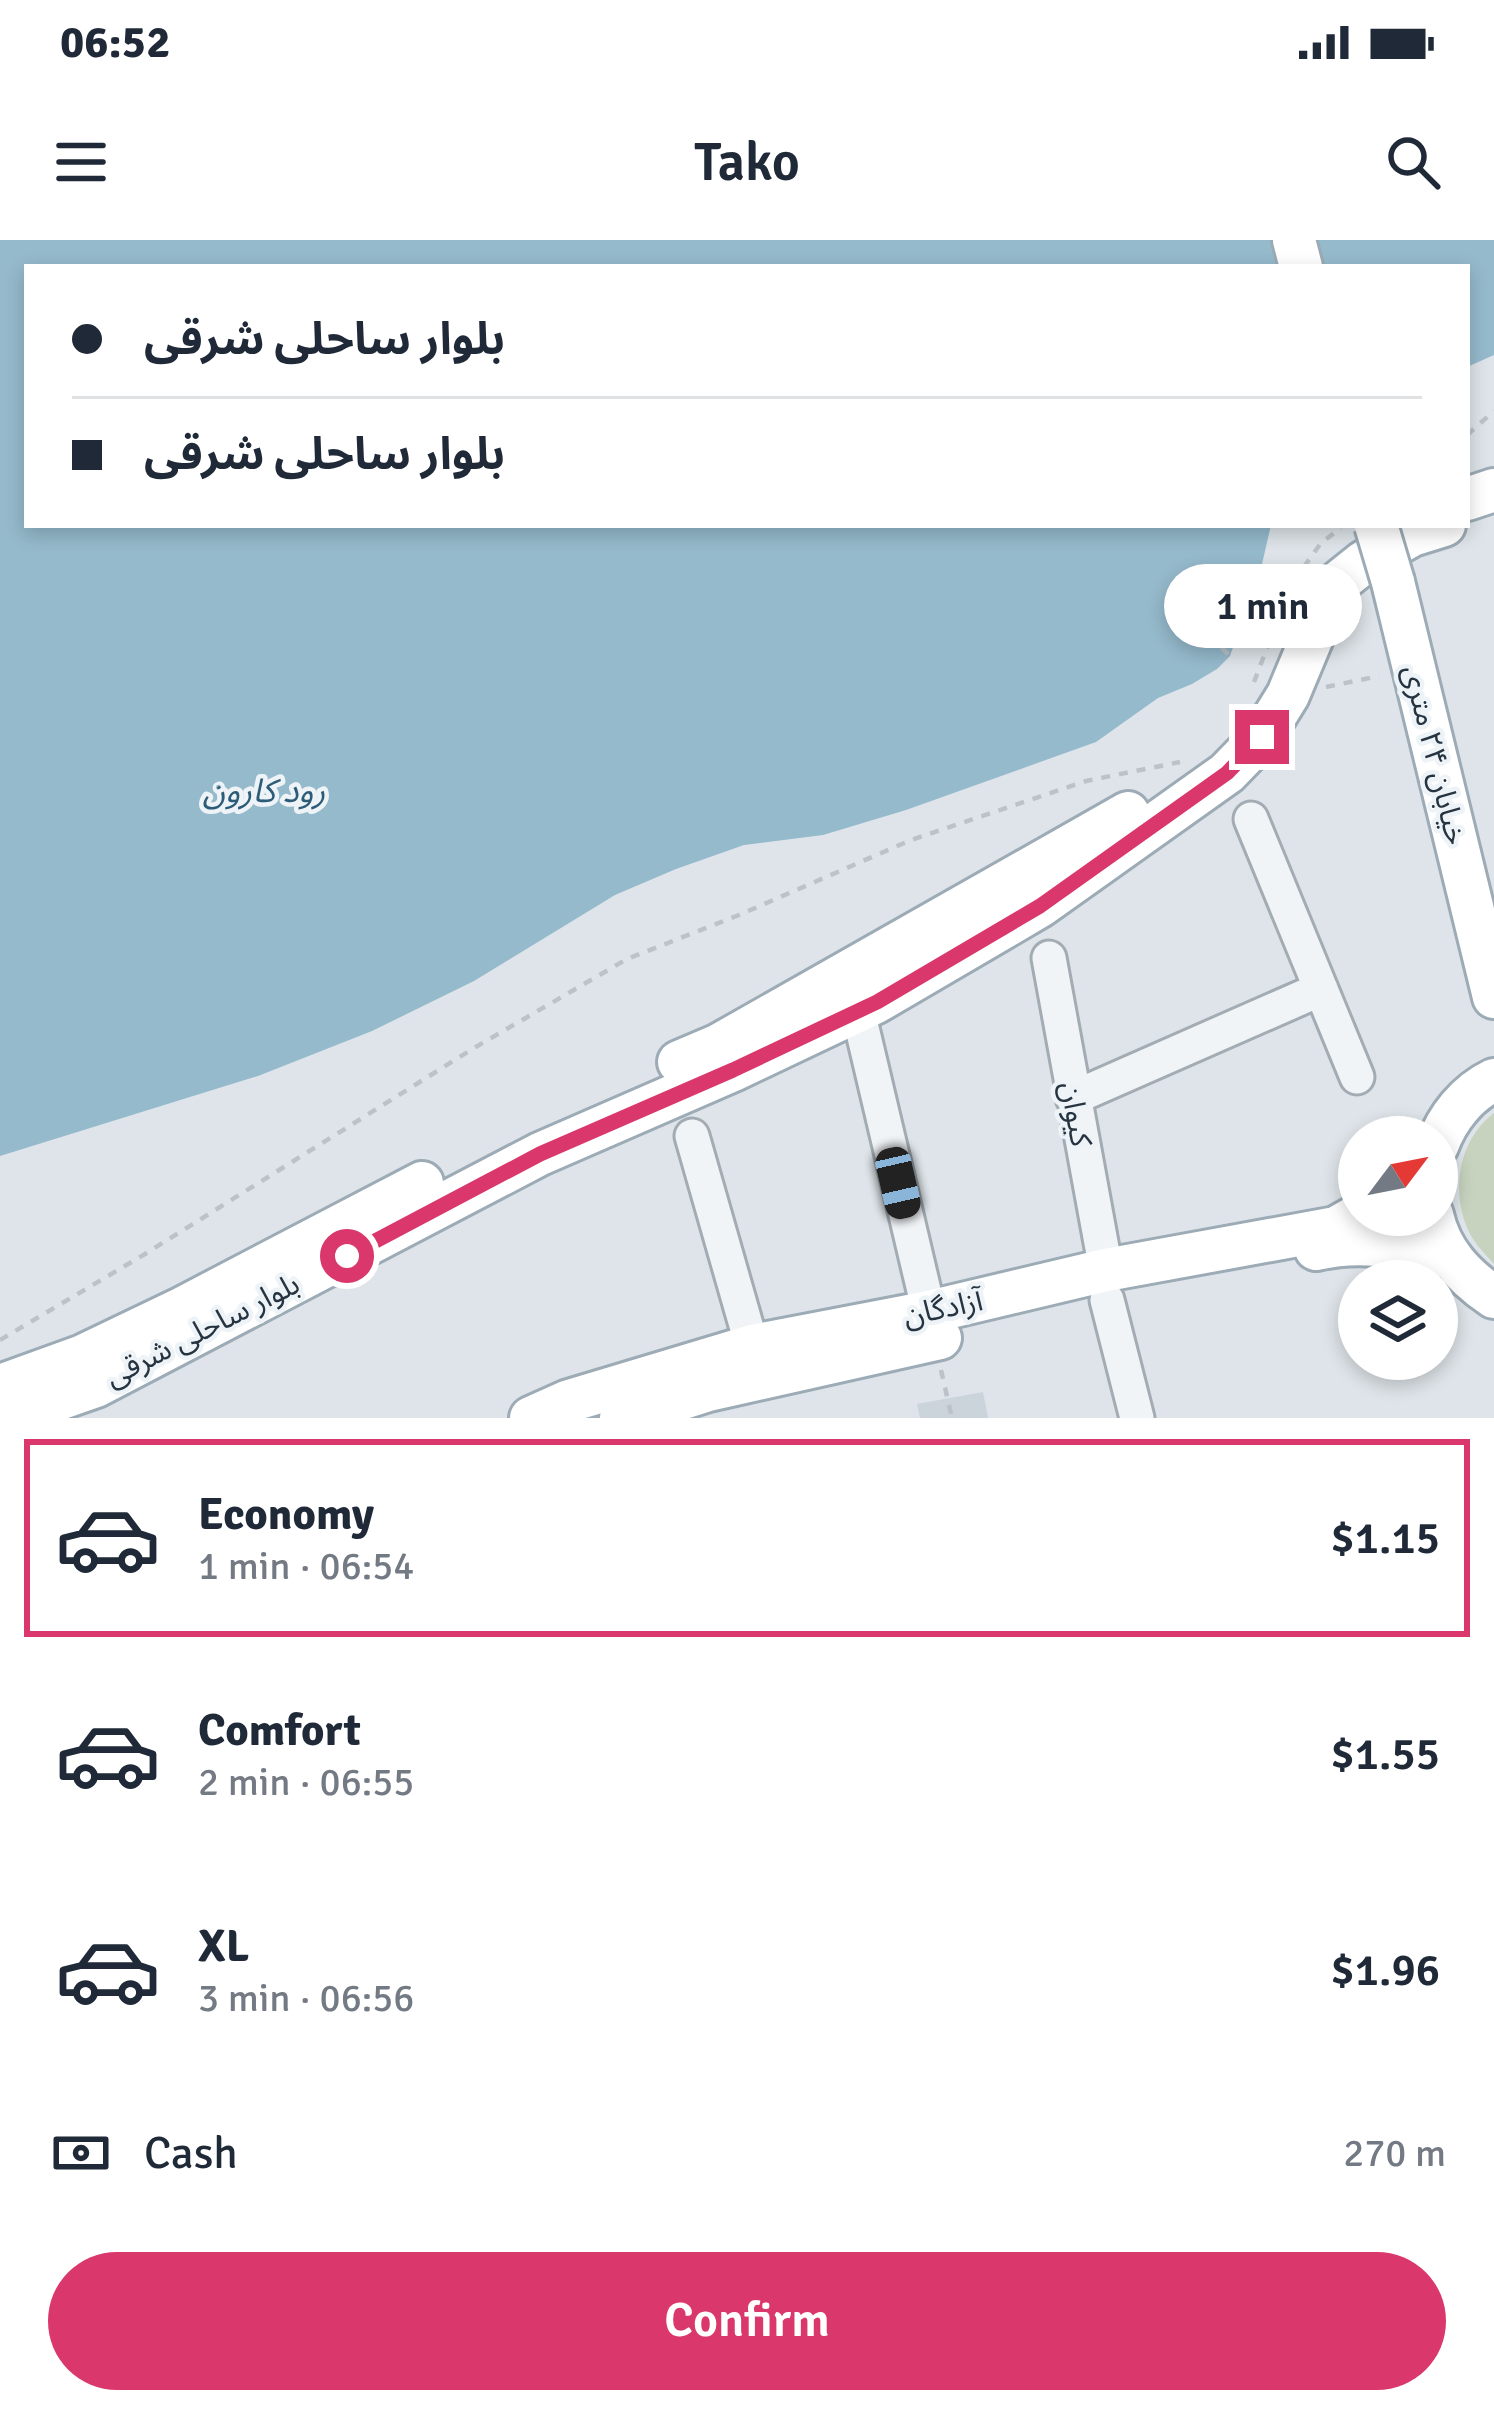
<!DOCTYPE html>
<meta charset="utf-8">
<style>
:root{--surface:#fff;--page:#f6f6f7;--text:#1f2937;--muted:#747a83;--line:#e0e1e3;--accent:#da376c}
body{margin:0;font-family:Signika,"Noto Sans Arabic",sans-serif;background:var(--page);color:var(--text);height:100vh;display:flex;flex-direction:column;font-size:45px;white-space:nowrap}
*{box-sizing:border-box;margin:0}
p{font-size:39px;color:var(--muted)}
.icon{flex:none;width:66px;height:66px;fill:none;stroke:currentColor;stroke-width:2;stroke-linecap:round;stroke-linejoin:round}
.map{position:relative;height:1178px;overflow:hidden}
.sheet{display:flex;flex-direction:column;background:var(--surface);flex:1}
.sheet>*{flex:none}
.guide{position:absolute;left:24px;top:24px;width:1446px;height:264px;border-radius:0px;box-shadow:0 6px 18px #0003;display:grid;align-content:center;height:264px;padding:0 48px;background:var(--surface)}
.needle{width:78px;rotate:58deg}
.tools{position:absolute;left:1338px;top:876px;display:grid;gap:24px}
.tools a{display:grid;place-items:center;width:120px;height:120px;border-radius:50%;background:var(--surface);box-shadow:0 6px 18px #0003;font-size:60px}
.end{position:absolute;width:54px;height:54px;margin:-27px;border:15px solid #da376c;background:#fff;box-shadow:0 0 0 6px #fff}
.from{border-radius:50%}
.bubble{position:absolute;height:84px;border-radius:42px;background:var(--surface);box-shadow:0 6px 18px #0003;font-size:39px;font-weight:600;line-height:84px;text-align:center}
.car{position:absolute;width:36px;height:72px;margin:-36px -18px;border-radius:15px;box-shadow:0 0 9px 3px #0007;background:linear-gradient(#222 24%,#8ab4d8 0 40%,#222 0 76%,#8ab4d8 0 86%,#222 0)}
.guide b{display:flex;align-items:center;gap:42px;height:114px;font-size:45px}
.guide b+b{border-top:3px solid var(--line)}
.guide i{width:30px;height:30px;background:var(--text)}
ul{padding:21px 0 0;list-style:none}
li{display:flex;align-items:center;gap:36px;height:198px;margin:0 24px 18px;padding:0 24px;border:6px solid transparent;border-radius:0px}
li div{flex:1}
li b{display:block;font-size:45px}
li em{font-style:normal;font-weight:600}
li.active{border-color:var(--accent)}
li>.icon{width:108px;height:108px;stroke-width:1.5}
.pay{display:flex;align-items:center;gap:30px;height:132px;padding:0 48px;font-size:45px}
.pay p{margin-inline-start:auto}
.primary-button{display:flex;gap:24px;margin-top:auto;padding:24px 48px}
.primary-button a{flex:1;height:138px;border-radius:72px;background:var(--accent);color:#fff;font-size:48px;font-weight:600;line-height:138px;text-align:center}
.status{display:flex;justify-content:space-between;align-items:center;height:84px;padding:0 60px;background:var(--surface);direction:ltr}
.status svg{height:33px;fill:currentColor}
header{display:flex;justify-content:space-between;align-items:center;height:156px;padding:0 48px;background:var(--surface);font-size:54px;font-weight:600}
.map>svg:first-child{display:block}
.built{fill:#cbd4db}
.green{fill:#c7d3be}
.water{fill:#95bacc}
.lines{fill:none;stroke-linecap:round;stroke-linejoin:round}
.minor-casing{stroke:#a3acb3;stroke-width:39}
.major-casing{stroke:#9cabb5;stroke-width:48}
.path{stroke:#bcc2c8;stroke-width:4.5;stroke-dasharray:9 9;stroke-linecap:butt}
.minor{stroke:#f1f4f7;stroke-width:33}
.major{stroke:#fff;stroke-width:42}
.major-bridge-casing{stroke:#9cabb5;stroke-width:48;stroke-linecap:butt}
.major-bridge{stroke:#fff;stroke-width:42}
.route{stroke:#da376c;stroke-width:15}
.labels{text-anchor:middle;stroke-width:9;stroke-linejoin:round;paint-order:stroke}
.street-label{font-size:30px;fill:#263441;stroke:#edf3f6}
.water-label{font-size:33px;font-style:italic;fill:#2c5c78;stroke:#edf3f6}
</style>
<div class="status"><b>06:52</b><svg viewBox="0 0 49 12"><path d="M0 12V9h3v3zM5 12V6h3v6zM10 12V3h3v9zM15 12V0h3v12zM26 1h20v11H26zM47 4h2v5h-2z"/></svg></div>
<header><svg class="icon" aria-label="menu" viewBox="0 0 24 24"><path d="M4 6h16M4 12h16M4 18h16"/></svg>Tako<svg class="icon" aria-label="search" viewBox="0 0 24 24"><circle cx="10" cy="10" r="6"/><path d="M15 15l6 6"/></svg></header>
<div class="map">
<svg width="1494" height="1178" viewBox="0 0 1494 1178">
<rect width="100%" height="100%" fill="#dee4e9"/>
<!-- built -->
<path class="built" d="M 983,1152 L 988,1178 L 920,1178 L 917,1164 Z"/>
<!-- green -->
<path class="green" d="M 1494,873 L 1494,1024 C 1486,1015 1476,1005 1470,994 C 1450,954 1457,901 1494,873 Z"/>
<!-- water -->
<path class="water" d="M 0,0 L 1494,0 L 1494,115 L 1467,127 L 1467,27 L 27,27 L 27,285 L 1271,285 L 1262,324 L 1230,416 L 1217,429 L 1192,444 L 1158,458 L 1096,502 L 906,570 L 823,595 L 744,605 L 676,629 L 615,655 L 474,741 L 372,791 L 258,836 L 0,916 Z"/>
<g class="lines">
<!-- minor casing -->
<g class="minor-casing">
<path id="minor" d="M 1251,579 L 1357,837
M 1049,718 L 1106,1030
M 858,771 L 929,1072
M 1073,858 L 1321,749
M 692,896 L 752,1106
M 1107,1060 L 1137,1178"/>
</g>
<!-- major casing -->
<g class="major-casing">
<path id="major" d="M 1294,0 L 1301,27
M 1467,259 L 1494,250
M 1393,342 L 1494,757
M 679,822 L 719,805 L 1128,573
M 1437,906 C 1447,878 1467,853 1494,840
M 1432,975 C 1440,1012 1464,1037 1494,1057
M 1316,1009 C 1364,998 1402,1008 1449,1017
M 0,1146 L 83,1116 L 179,1070 L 422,943
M 4,1178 L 96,1146 L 540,914 L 733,830 L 876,762 L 1040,666 L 1227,533 L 1262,497 L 1288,455 L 1323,371 L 1339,342 L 1364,322 L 1412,295 L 1444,285
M 531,1178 L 569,1161 L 752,1106 L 929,1072 L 1106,1030 L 1336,988 L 1359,975
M 621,1178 L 708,1150 L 940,1098"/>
</g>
<!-- path -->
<path class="path" d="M 1467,195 L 1494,171
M 1209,395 L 1230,416
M 1254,442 L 1291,345 L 1321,303 L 1341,288
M 1326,447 L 1379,436
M 0,1100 L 145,1014 L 474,808 L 627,719 L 739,675 L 911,600 L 1086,541 L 1180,522
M 941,1130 L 952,1178"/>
<!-- minor -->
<use href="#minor" class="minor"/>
<!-- major -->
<use href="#major" class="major"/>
<!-- major-bridge casing -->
<g class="major-bridge-casing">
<path id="major-bridge" d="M 1376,285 L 1393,342"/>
</g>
<!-- major-bridge -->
<use href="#major-bridge" class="major-bridge"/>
</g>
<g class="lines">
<!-- route -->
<path class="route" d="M 347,1016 L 540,914 L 733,830 L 877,762 L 1040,666 L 1227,533 L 1262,497"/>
</g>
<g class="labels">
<!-- street labels -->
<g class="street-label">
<text transform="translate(1435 515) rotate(76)" y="10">خیابان ۲۴ متری</text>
<text transform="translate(1076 874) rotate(80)" y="10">کیوان</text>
<text transform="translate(943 1068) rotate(-12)" y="10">آزادگان</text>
<text transform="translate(202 1090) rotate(-27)" y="10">بلوار ساحلی شرقی</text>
</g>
<!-- water labels -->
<g class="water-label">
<text x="264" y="562">رود کارون</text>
</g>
</g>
</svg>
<div class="tools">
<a><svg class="needle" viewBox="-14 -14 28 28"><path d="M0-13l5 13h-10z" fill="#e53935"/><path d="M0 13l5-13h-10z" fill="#747a83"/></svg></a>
<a><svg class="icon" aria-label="layers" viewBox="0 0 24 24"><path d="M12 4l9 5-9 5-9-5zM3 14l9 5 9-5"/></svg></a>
</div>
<i class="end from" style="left:347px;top:1016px"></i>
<i class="end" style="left:1262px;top:497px"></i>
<div class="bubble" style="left:1164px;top:324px;width:198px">1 min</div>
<i class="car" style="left:898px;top:943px;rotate:167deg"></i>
<div class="guide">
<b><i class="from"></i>بلوار ساحلی شرقی</b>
<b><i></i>بلوار ساحلی شرقی</b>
</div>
</div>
<section class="sheet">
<ul>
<li class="active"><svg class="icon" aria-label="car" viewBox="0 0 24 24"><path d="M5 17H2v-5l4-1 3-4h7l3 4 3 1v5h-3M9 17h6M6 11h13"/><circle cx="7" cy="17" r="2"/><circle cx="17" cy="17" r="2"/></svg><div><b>Economy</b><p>1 min · 06:54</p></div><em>$1.15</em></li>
<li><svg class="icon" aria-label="car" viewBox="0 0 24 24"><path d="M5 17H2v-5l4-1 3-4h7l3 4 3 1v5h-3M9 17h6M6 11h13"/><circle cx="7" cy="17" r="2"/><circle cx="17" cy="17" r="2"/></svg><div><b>Comfort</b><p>2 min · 06:55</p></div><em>$1.55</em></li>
<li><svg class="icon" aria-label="car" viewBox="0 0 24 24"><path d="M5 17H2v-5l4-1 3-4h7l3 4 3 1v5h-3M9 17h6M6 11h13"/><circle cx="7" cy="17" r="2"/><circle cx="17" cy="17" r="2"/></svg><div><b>XL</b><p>3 min · 06:56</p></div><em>$1.96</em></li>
</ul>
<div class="pay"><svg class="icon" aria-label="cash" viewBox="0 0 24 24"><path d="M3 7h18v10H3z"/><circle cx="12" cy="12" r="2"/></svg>Cash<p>270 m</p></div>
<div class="primary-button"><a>Confirm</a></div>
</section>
